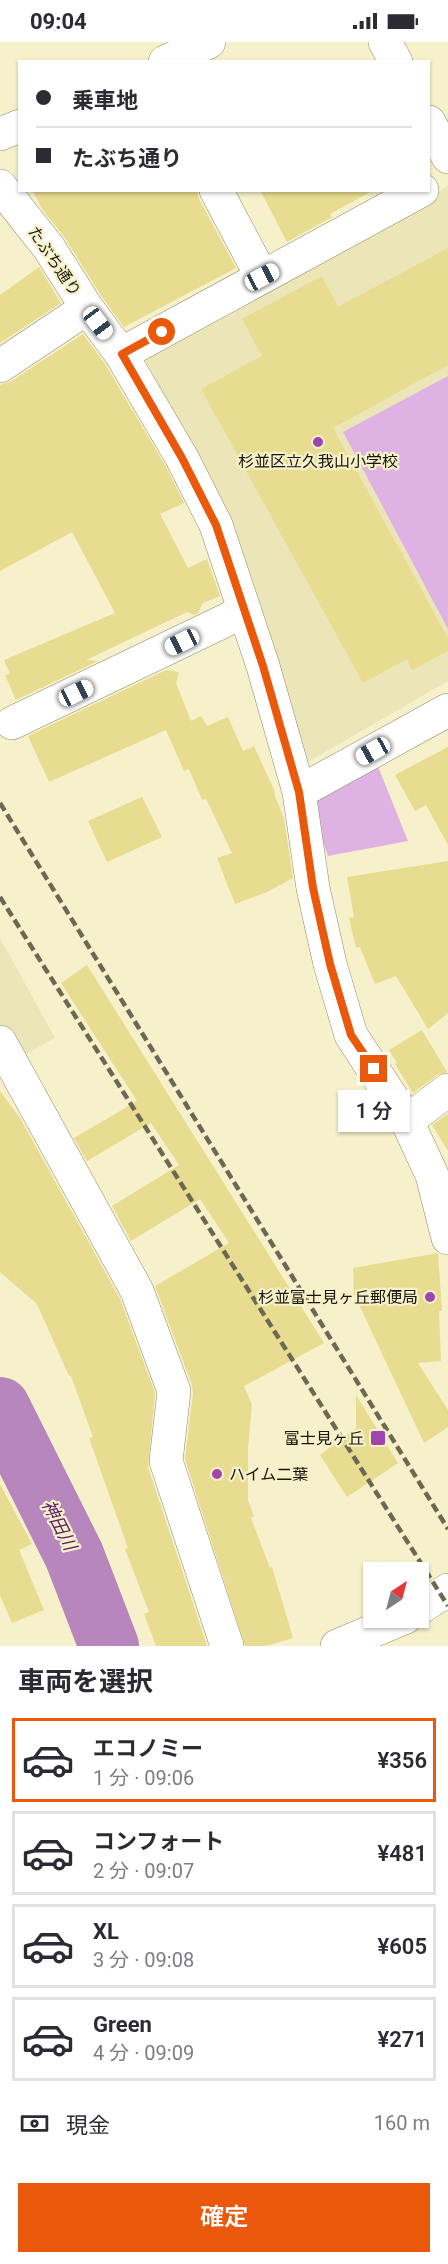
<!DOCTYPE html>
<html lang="ja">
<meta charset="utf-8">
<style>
:root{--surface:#fff;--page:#f7f7f7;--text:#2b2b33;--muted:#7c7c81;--line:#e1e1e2;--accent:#ea580c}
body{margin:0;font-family:Roboto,"Noto Sans JP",sans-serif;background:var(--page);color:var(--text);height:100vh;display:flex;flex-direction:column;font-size:22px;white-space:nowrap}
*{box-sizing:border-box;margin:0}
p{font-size:20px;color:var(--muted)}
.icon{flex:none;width:33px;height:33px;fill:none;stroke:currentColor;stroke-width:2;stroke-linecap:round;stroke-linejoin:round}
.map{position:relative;height:1604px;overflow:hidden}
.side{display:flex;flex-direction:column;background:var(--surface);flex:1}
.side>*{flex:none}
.top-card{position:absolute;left:18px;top:18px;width:412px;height:132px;border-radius:0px;box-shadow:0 2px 4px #0004;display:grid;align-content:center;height:132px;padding:0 18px;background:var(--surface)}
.needle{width:39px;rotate:36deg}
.tools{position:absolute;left:363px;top:1520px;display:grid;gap:12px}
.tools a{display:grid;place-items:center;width:66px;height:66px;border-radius:0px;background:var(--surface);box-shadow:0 2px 4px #0004;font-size:30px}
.end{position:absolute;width:27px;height:27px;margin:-14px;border:8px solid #ea580c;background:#fff;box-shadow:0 0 0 3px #fff}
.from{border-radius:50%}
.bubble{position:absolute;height:42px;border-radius:0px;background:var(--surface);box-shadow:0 2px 4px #0004;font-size:20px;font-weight:600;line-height:42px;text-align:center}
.car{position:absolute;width:18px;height:36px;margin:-18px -9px;border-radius:8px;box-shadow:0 0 4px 2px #0007;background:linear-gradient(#fff 24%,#345 0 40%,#fff 0 76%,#345 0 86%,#fff 0)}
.top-card b{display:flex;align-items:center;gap:21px;height:57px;font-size:22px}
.top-card b+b{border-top:2px solid var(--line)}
.top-card i{width:15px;height:15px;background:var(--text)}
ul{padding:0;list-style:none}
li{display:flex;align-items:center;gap:18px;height:84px;margin:0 12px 9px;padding:0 6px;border:3px solid var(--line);border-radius:0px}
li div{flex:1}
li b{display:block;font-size:22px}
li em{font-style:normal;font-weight:600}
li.selected{border-color:var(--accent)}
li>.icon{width:54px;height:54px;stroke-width:1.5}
h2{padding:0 18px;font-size:27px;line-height:72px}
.pay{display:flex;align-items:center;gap:15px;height:66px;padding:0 18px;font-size:22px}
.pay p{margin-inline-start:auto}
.primary-button{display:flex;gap:12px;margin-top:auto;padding:12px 18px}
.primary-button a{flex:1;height:69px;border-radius:0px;background:var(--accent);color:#fff;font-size:24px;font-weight:600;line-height:69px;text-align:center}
.status{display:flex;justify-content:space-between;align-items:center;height:42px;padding:0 30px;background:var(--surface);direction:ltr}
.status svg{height:16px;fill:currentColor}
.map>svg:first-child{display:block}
.built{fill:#ebe5b8}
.green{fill:#deb3e4}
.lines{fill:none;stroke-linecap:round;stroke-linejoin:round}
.river{stroke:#b686bd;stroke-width:60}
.building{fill:#e7dc90}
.minor-casing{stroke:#908c69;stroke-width:34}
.minor{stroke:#fff;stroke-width:33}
.rail{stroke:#6c6953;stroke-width:4.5;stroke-dasharray:9 4.5;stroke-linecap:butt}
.route{stroke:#ea580c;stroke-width:8}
.poi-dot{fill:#a044ae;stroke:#f6f1cb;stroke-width:2}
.labels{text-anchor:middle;stroke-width:4.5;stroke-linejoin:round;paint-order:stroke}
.street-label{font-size:16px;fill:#19170a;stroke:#f6f1cb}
.poi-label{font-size:16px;fill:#19170a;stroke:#f6f1cb;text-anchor:end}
.water-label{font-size:18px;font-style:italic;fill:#5c2165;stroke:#f6f1cb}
</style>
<div class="status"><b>09:04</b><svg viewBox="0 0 49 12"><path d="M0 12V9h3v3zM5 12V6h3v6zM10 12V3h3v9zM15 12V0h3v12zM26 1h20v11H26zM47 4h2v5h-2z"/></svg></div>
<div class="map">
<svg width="448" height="1604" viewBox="0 0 448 1604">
<rect width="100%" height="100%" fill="#f6f1cb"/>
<!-- built -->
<path class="built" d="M 448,144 L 448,639 L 301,724 L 235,486 L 143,314 Z
M 0,896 L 55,996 L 23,1014 L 0,999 Z"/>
<!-- green -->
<path class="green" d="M 448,334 L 448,587 L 343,390 Z
M 377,722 L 408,799 L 328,814 L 310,763 Z"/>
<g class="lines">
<!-- river -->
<path class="river" d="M 0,1365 L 74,1513 L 109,1604"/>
</g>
<!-- building -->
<path class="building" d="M 32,148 L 197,148 L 199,157 L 236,226 L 124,285 L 102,255 L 65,196 L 43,168 Z
M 260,148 L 374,148 L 330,172 L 332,175 L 287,200 Z
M 448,206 L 448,323 L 333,386 L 448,596 L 448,609 L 412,628 L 407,617 L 363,641 L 201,347 L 262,314 L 242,277 L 322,234 L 338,265 Z
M 39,225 L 61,261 L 0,301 L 0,253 Z
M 83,292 L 105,322 L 166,425 L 184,461 L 160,472 L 188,526 L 207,517 L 220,554 L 203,561 L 198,571 L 194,573 L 187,570 L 86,618 L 98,619 L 16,658 L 5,633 L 10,632 L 4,618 L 115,571 L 72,490 L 0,529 L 0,343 L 10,340 Z
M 166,628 L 179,630 L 176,641 L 191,679 L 201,674 L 207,684 L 228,675 L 243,709 L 254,704 L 275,750 L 274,751 L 284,777 L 293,836 L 267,850 L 235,862 L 217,816 L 232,811 L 206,757 L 202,758 L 189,727 L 184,729 L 166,688 L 49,740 L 28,694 Z
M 448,705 L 448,803 L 426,763 L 415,769 L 395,733 Z
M 142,755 L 162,795 L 107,820 L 88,779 Z
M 448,819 L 448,971 L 428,987 L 396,934 L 375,942 L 360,905 L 356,906 L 349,876 L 354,875 L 347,835 Z
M 87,923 L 324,1301 L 244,1344 L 252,1363 L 248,1407 L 248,1458 L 254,1474 L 251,1476 L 270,1526 L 272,1525 L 293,1596 L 266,1604 L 245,1604 L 185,1417 L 193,1351 L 192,1343 L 155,1244 L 229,1201 L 200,1157 L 131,1199 L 112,1164 L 179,1123 L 151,1081 L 87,1119 L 74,1096 L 137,1059 L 61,941 Z
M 422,988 L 447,1030 L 437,1033 L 413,1051 L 395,1022 L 397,1021 L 389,1008 Z
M 0,1049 L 20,1076 L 120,1257 L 155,1351 L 148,1425 L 207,1604 L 156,1604 L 144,1572 L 149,1570 L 125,1507 L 128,1506 L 89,1396 L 93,1395 L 71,1334 L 69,1334 L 37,1262 L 0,1230 Z
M 448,1072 L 448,1109 L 432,1083 Z
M 438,1211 L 441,1255 L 442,1269 L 439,1269 L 441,1319 L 418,1321 L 448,1368 L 448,1385 L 424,1401 L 354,1252 L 353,1226 Z
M 356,1353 L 398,1421 L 347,1455 L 320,1413 L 356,1386 Z
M 0,1442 L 32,1502 L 19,1508 L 44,1568 L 12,1581 L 0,1553 Z"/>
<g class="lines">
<!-- minor casing -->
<g class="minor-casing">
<path id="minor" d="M 385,0 L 396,20
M 165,20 L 209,0
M 429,80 L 448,115
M 0,92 L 20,84
M 0,144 L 49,206 L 87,266 L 121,312 L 182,416 L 216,483 L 263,624 L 299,750 L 313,846 L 330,922 L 351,993 L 407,1079 L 432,1133 L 448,1196
M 216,148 L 262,235
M 121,312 L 422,148
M 0,324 L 87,266
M 12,681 L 245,569
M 299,750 L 448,668
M 0,1000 L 137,1249 L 174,1349 L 166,1419 L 227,1604
M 407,1079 L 448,1048
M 418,1567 L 448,1548
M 337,1604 L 406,1575"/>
</g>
<!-- minor -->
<use href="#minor" class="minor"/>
<!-- rail -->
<path class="rail" d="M 0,761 L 448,1487
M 0,855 L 448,1564"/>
</g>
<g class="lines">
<!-- route -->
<path class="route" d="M 162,290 L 122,312 L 182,416 L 216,483 L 263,624 L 299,750 L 313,846 L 330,922 L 351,993 L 374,1027"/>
</g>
<!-- markers -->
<g class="poi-dot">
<circle cx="318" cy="400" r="6"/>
<circle cx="430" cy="1255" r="6"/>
<rect x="370" y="1388" width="16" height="16" rx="3"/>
<circle cx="217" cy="1432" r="6"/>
</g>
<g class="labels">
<!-- street labels -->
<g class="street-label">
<text transform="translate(55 219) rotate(56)" y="6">たぶち通り</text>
</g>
<!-- poi labels -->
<g class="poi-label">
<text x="318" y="425" text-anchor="middle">杉並区立久我山小学校</text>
<text x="418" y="1261">杉並富士見ヶ丘郵便局</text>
<text x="364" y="1402">富士見ヶ丘</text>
<text x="229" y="1438" text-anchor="start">ハイム二葉</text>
</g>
<!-- water labels -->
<g class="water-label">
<text transform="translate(59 1483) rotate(63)" y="6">神田川</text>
</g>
</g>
</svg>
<div class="tools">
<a><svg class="needle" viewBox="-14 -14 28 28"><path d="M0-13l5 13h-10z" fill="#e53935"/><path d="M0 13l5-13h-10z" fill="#7c7c81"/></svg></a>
</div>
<i class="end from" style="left:162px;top:290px"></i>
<i class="end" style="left:374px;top:1027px"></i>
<div class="bubble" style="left:338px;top:1048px;width:72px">1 分</div>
<i class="car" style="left:262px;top:235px;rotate:62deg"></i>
<i class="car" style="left:98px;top:281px;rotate:143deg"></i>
<i class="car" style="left:182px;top:600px;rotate:244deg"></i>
<i class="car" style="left:76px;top:651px;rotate:64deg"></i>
<i class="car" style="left:373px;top:709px;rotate:241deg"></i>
<div class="top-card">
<b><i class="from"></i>乗車地</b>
<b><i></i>たぶち通り</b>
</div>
</div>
<section class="side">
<h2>車両を選択</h2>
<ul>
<li class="selected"><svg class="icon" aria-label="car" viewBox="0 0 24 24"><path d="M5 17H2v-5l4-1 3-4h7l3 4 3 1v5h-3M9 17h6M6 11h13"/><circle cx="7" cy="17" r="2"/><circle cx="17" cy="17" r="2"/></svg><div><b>エコノミー</b><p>1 分 · 09:06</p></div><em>¥356</em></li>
<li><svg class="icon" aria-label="car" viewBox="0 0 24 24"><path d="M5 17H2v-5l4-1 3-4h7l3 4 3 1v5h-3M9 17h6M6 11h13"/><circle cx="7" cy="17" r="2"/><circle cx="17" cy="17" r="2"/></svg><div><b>コンフォート</b><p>2 分 · 09:07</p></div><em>¥481</em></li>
<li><svg class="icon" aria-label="car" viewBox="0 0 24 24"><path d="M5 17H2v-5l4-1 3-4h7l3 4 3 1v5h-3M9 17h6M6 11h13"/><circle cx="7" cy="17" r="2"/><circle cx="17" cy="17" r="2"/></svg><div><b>XL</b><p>3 分 · 09:08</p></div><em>¥605</em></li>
<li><svg class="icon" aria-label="car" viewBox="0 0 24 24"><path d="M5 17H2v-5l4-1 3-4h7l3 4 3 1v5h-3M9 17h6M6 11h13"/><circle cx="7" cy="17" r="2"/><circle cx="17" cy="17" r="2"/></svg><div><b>Green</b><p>4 分 · 09:09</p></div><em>¥271</em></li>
</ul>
<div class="pay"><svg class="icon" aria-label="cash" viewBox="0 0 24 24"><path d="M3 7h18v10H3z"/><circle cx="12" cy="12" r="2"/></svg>現金<p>160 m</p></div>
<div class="primary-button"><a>確定</a></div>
</section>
